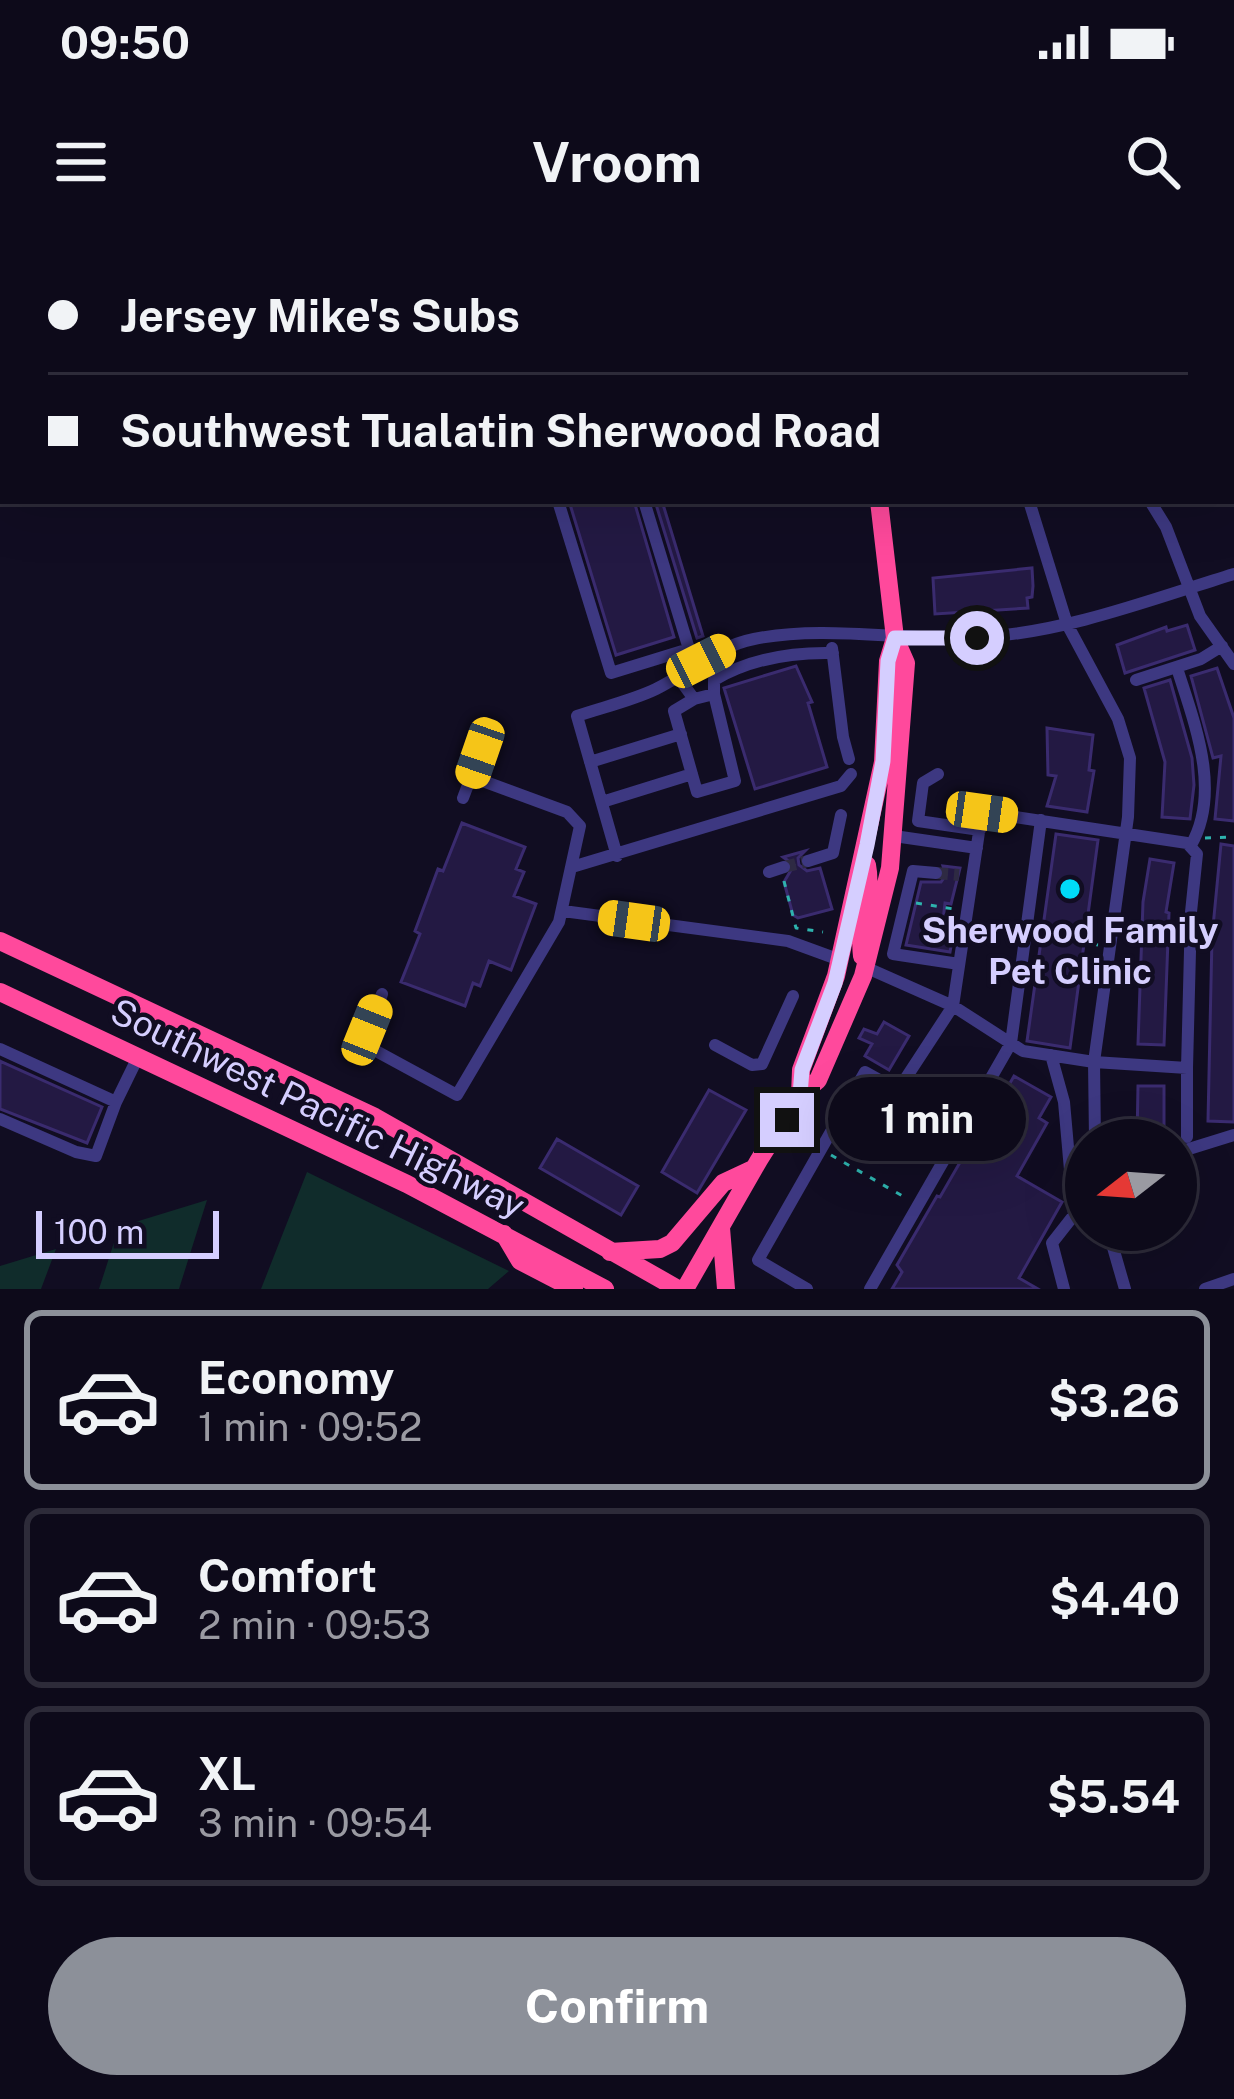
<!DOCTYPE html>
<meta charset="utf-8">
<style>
:root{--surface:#0d0a1a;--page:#161323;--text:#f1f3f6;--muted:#9a9aa2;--line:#2d2b39;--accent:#8c9099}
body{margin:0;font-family:"Public Sans",sans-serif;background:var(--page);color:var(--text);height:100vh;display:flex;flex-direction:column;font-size:45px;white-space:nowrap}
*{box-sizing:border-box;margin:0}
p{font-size:39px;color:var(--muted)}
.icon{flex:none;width:66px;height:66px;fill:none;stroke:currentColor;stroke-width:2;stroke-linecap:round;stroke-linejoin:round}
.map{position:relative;height:1049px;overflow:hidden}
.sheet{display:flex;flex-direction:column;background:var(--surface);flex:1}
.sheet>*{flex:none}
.hud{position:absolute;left:0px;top:0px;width:1236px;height:264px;box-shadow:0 12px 48px #0002,0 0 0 3px var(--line);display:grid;align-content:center;height:264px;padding:0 48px;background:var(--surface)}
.needle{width:78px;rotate:253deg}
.tools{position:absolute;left:1065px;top:879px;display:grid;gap:24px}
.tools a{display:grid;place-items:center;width:132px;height:132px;border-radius:50%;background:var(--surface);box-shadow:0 12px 48px #0002,0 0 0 3px var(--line);font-size:60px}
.scale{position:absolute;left:36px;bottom:30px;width:183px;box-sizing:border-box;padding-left:12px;border:6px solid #d5ceff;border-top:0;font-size:33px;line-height:42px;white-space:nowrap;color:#d5ceff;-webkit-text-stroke:9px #110d22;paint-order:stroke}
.end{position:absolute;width:54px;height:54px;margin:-27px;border:15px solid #d5ceff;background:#111;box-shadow:0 0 0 6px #111}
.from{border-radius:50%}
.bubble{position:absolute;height:84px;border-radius:42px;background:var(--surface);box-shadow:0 12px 48px #0002,0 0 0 3px var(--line);font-size:39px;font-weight:700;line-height:84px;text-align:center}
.car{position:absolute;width:36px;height:72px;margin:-36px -18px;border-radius:15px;box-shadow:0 0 9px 3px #0007;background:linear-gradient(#f5c518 24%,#345 0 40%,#f5c518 0 76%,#345 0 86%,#f5c518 0)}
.hud b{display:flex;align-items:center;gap:42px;height:114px;font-size:45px}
.hud b+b{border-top:3px solid var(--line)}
.hud i{width:30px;height:30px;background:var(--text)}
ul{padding:21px 0 0;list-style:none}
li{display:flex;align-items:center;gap:36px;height:180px;margin:0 24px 18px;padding:0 24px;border:6px solid var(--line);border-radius:18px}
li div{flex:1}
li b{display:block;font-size:45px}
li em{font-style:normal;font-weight:700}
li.active{border-color:var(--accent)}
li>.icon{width:108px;height:108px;stroke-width:1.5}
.primary-button{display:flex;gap:24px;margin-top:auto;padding:24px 48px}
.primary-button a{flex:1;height:138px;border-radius:72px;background:var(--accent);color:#fff;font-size:48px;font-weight:700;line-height:138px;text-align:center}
.status{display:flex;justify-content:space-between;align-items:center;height:84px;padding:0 60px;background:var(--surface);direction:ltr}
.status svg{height:33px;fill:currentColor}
header{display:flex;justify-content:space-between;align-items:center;height:156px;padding:0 48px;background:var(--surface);font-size:54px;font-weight:700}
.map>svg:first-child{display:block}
.green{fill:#102c2b}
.building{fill:#231943;stroke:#3a2b6f;stroke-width:3}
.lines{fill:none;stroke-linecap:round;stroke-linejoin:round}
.minor-tunnel{stroke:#2e2a43;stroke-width:12;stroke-dasharray:12 6;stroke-linecap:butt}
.path{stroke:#2eb3ae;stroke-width:3;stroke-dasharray:6 9;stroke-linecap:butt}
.minor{stroke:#3d3881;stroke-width:12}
.highway{stroke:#ff499c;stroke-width:18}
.route{stroke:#d5ceff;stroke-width:15}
.poi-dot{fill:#00dbf9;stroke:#110d22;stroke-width:4.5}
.labels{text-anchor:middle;stroke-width:9;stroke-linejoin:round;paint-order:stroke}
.poi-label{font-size:36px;font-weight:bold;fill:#d5ceff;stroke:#110d22}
.street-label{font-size:36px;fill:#d5ceff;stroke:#110d22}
</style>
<div class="status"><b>09:50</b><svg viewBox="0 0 49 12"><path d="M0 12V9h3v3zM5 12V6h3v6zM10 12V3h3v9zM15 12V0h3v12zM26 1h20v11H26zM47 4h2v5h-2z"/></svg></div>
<header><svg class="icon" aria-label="menu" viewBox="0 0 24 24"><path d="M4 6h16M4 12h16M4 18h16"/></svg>Vroom<svg class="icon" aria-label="search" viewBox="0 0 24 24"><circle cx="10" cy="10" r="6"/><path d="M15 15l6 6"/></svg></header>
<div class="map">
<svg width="1234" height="1049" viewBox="0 0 1234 1049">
<rect width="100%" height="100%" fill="#110d22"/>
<!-- green -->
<path class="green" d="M 307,932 L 509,1031 L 488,1049 L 261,1049 Z
M 207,960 L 179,1049 L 99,1049 L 119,987 Z
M 56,1009 L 41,1049 L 0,1049 L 0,1026 Z"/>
<!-- building -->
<path class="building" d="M 569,261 L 634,261 L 674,397 L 616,415 Z
M 655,261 L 662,261 L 703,396 L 697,398 Z
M 1032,328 L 1033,346 L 1032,357 L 1027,358 L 1028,368 L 935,374 L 933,338 Z
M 1187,385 L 1195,410 L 1125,433 L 1117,405 L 1166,387 L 1167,391 Z
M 796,426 L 812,462 L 808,463 L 827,527 L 755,549 L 724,448 Z
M 1217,428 L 1234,478 L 1234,581 L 1215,579 L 1221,516 L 1213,518 L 1191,436 Z
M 1170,440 L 1192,518 L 1194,545 L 1190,579 L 1162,577 L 1165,522 L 1144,448 Z
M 1047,488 L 1093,495 L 1089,530 L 1094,531 L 1087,572 L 1047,566 L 1056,536 L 1048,535 Z
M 462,583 L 525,607 L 516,629 L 524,632 L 514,656 L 536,664 L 511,730 L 489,721 L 480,746 L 473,743 L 465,766 L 401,742 L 420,694 L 415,691 L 438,629 L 443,631 Z
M 1056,594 L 1098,600 L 1070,808 L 1027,801 Z
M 1221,604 L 1234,606 L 1234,882 L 1208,881 L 1212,697 Z
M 805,611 L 798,618 L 799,625 L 807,631 L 820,628 L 832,669 L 798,678 L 793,675 L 784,642 L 794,625 L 783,617 Z
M 1150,619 L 1174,623 L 1166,672 L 1169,673 L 1164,805 L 1138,804 L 1143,662 Z
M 943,626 L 960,628 L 951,664 L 945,663 L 942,689 L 954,690 L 950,712 L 906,705 L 921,642 L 941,642 L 946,635 Z
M 884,782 L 909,796 L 889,830 L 865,816 L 872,804 L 859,798 L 864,789 L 877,794 Z
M 0,821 L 102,867 L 87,903 L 0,869 Z
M 1014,836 L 1051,857 L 1039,878 L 1047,883 L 1017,936 L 1062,962 L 1019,1038 L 1038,1049 L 892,1049 L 902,1032 L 897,1025 L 937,956 L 940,957 L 966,912 L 970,914 Z
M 1138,846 L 1164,846 L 1164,900 L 1137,900 Z
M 709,850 L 746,870 L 697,953 L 662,932 Z
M 557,899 L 638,946 L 621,975 L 540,928 Z"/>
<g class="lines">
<!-- minor-tunnel -->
<path class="minor-tunnel" d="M 784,627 L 808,621
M 936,633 L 959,635"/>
<!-- path -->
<path class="path" d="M 101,0 L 109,3
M 685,3 L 694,0
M 1205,598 L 1234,597
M 784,641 L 796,688 L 823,692
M 916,663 L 954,669
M 976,688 L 1014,693
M 1036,696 L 1098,705
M 799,896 L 813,904
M 831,915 L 906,958"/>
<!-- minor -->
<path class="minor" d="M 27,0 L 34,3
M 65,0 L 72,3
M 463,0 L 464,3
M 949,0 L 950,3
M 1099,0 L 1100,3
M 766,3 L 775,0
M 558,261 L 611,433 L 689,409 L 644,261
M 1029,261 L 1067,384 L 1118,479 L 1130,518 L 1128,577 L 1094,822 L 1095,900
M 1150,261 L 1166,287 L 1200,376 L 1234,424
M 832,408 L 843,497 L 849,519
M 1177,428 C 1194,482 1222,551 1191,605
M 678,437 L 694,459 L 674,471 L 697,552 L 735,541 L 714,454 L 694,459
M 1136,440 L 1201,419 L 1222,406
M 714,454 L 714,440 C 750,419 792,412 833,413
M 590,522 L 681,494
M 938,534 L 923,543 L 918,581 L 980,590
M 463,558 L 480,513
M 602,562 L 692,534
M 894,596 L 977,608
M 617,616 L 577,476 C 603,467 631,461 656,449 C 689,433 717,406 754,399 C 828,384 908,402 984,397 C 1070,391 1152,359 1234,334
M 808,621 L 833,613 L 841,575
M 572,627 L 841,546 L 851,534
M 769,632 L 784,627
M 936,633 L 913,631 L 893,714 L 959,724
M 563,671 L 788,701 L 840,720
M 382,754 L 365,805 L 457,855 L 559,682 L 580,586 L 567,572 L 472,537
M 715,805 L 752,825 L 762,824 L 793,756
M 0,809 L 116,862 L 138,817
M 1051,815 L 1064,862 L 1074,975 L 1052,1003 L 1064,1049
M 1187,828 L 1187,897
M 0,879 L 76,912 L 96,916 L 116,862
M 1176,913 L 1234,895
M 1108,990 L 1125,1049
M 807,1049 L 758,1020 L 865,832 L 892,847 L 900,847 L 953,766 L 982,572 L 1187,603 L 1197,614 L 1191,672 L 1187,828 L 1094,822 L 1023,811 L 953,766 L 865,727
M 870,1049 L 1011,803 L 1041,580
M 1205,1049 L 1234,1039"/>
<!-- highway -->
<path class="highway" d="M 811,0 L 811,3
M 0,701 L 375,877 L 678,1049
M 862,716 C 858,686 873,656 867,625
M 0,752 L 407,944 L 605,1049
M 800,855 L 801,830 L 836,736 L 883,522 L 888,421 L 895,398 L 879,261
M 721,988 L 726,1049
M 504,994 L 520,1021 L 574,1049
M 610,1012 L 660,1009 L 672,1003 L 723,943 L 753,929
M 685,1049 L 759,920 L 800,855 L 818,840 L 863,736 L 890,628 L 906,423 L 895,398"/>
</g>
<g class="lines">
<!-- route -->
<path class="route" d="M 787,880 L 800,855 L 802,830 L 835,743 L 867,605 L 883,521 L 888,421 L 895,398 L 977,398"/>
</g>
<!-- markers -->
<circle class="poi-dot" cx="1070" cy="649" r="12"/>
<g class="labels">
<!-- poi labels -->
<g class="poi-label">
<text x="1070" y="703">Sherwood Family<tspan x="1070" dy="41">Pet Clinic</tspan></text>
</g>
<!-- street labels -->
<g class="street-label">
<text transform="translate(318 868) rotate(26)" y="13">Southwest Pacific Highway</text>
</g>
</g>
</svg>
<div class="tools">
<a><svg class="needle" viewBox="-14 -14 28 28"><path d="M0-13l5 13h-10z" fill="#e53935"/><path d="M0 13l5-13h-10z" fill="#9a9aa2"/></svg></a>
</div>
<div class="scale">100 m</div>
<i class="end from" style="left:977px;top:398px"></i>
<i class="end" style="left:787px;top:880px"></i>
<div class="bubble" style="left:828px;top:837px;width:198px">1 min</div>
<i class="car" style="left:701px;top:421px;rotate:63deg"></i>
<i class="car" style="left:480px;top:513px;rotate:199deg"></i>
<i class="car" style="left:982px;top:572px;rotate:98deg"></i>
<i class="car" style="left:634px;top:681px;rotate:278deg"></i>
<i class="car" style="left:367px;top:790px;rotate:22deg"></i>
<div class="hud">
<b><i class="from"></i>Jersey Mike's Subs</b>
<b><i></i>Southwest Tualatin Sherwood Road</b>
</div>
</div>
<section class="sheet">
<ul>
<li class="active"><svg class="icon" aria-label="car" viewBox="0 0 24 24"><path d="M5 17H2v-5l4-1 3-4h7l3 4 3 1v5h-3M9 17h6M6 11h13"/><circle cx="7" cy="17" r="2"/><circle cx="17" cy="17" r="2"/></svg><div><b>Economy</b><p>1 min · 09:52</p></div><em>$3.26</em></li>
<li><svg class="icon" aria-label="car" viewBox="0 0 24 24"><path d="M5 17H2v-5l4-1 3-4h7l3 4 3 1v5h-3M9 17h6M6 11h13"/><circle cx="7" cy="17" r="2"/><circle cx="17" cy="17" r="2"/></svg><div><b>Comfort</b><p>2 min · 09:53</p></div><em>$4.40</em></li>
<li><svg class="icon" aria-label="car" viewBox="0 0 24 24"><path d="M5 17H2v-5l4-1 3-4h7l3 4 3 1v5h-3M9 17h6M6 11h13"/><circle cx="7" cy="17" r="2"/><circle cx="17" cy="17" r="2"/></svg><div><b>XL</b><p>3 min · 09:54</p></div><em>$5.54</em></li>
</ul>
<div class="primary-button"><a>Confirm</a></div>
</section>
